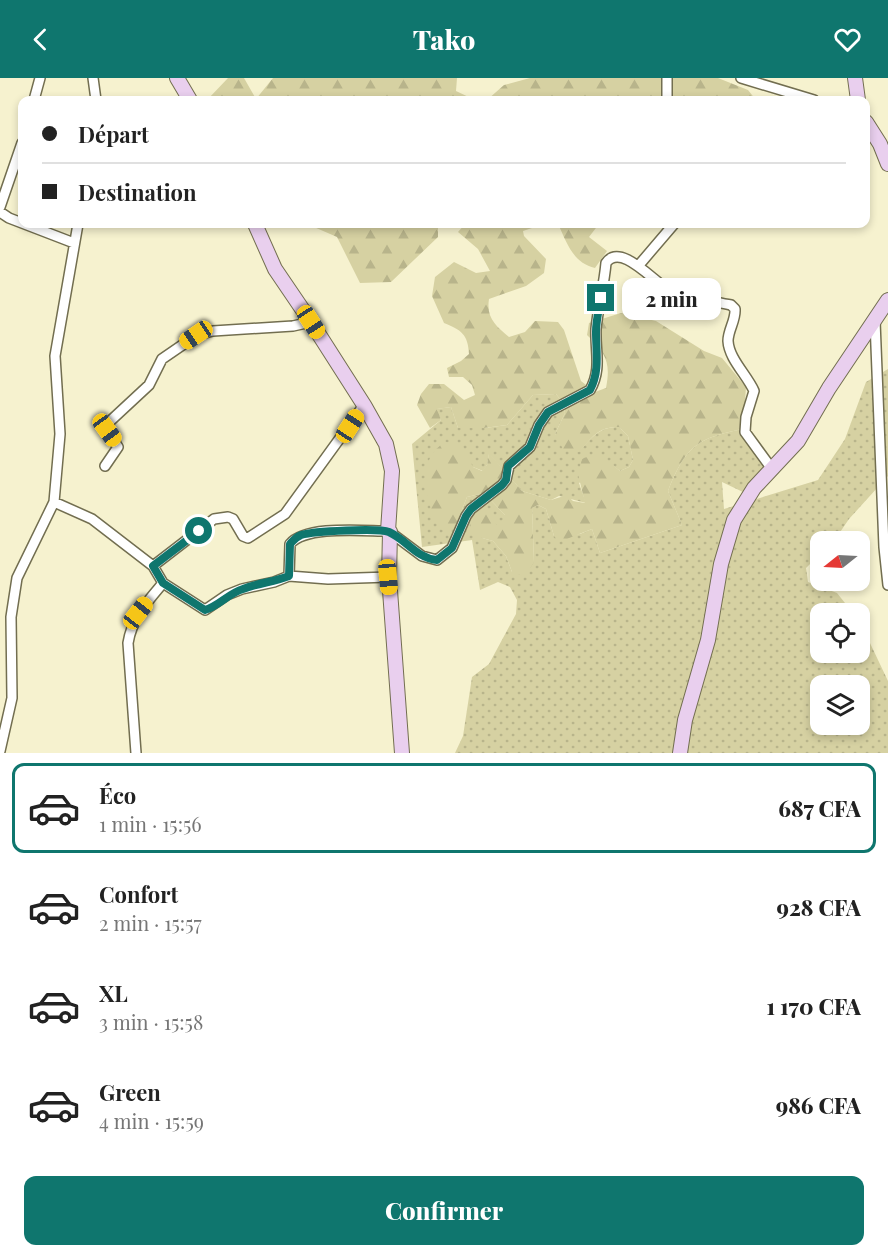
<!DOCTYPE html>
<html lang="fr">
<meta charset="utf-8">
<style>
:root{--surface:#fff;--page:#f6f6f6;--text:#222;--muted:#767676;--line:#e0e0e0;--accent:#0f766e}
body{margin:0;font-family:"Playfair Display",serif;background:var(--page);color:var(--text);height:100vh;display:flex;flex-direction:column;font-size:22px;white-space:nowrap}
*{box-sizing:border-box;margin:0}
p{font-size:20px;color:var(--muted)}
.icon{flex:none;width:33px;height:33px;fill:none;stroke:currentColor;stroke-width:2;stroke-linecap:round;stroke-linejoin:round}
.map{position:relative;height:675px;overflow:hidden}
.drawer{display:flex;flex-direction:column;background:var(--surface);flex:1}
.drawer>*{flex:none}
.guide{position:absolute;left:18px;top:18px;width:852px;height:132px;border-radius:12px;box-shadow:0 3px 9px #0003;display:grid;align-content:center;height:132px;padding:0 24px;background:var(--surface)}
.needle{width:39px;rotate:252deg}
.buttons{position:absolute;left:810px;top:453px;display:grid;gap:12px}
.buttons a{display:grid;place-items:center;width:60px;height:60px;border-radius:12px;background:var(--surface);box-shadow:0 3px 9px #0003;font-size:30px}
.end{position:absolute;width:27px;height:27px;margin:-14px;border:8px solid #0f766e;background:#fff;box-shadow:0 0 0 3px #fff}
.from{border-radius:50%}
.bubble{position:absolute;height:42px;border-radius:12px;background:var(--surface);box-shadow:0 3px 9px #0003;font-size:20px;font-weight:800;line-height:42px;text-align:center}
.car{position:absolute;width:18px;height:36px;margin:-18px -9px;border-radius:8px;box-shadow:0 0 4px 2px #0007;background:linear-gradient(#f5c518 24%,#345 0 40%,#f5c518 0 76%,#345 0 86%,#f5c518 0)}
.guide b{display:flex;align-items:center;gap:21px;height:57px;font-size:22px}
.guide b+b{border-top:2px solid var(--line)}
.guide i{width:15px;height:15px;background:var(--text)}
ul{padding:10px 0 0;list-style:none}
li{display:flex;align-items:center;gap:18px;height:90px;margin:0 12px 9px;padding:0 12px;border:3px solid transparent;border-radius:12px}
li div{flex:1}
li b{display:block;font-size:22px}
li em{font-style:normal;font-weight:800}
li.selected{border-color:var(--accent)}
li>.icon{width:54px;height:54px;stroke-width:1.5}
.primary-button{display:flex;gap:12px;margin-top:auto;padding:12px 24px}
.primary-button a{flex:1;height:69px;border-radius:12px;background:var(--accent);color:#fff;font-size:24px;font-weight:800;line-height:69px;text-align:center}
header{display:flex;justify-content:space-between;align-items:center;height:78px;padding:0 24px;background:var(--accent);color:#fff;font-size:27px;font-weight:800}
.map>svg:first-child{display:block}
.grass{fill:url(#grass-dots);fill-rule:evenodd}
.forest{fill:url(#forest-firs)}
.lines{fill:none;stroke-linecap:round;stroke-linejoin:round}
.street-casing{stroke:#726e50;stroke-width:12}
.secondary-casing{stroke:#726e50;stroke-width:16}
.street{stroke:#fff;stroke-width:9}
.secondary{stroke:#e9cfee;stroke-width:14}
.route{stroke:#0f766e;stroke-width:8}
</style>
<header><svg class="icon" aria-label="back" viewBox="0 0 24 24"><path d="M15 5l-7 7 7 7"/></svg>Tako<svg class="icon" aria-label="heart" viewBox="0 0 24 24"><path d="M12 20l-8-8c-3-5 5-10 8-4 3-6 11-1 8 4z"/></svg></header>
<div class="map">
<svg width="888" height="675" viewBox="0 0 888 675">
<defs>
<pattern id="grass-dots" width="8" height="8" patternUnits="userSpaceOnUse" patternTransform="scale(1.5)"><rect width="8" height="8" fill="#d6d1a2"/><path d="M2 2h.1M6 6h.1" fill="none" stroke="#b8b48b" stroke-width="1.8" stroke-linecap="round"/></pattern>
<pattern id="forest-firs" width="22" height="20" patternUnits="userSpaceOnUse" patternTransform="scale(1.5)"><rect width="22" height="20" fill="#d6d1a2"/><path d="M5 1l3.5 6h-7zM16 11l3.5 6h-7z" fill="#b8b48b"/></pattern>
</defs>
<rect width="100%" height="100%" fill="#f6f2cf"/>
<!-- grass -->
<path class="grass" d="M 888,291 L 888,398 L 849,441 L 834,463 L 820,464 L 820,476 L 806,490 L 808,504 L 837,515 L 853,535 L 820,536 L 820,574 L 860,574 L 860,544 L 888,603 L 888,675 L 455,675 L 463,658 L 472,599 L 489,586 L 516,536 L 517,522 L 510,509 L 498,504 L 480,512 L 472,462 L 422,469 L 412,366 L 441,342 L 436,331 L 451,329 L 458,350 L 485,350 L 507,347 L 533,317 L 556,316 L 563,325 L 565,335 L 555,356 L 579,373 C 593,359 598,349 619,349 L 628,358 L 633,382 L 629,389 L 620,393 L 612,387 L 579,405 L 586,425 L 559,418 L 551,422 L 522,413 L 489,376 L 487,387 L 483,393 L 473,389 L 455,449 L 467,419 L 484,415 L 505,437 L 505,446 L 497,448 L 482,460 L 493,463 L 506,478 L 512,494 L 534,484 L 532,430 L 538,427 L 546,431 L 554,458 L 580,456 L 592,451 L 600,475 L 682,447 L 668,413 C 686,368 697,360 743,351 L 769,387 L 743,414 L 722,404 L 724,431 L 818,402 L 845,361 L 866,304 ZM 820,608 L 860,608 L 860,646 L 820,646 Z"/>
<!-- forest -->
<path class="forest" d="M 228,0 L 244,0 L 256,21 L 273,0 L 457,0 L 456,13 L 475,22 L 209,22 L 208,21 Z
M 530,0 L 718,0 L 748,12 L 756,22 L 487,22 L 504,7 Z
M 307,146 L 438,146 L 438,159 L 391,204 L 360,205 L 337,159 Z
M 465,146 L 544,146 L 523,153 L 524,158 L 546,181 L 544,195 L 526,208 L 489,221 C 486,240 496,248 509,259 L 525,254 L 535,243 L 558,244 L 564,252 L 581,303 L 595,314 L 606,310 C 611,285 606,275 587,257 L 589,245 L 621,235 L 656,243 L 704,273 L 722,280 L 746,309 L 743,351 C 697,360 686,368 668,413 L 682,447 L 600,475 L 592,451 L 559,464 L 554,458 L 546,431 L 538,427 L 532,430 L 534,484 L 527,495 L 518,497 L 512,494 L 506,478 L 493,463 L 482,460 L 472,452 L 469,442 L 474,436 L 485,432 L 497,447 L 505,445 L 505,437 L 484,415 L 467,419 L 455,449 L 442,452 C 425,429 414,380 446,364 L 463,369 L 473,389 L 482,393 L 487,387 L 489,375 L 522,413 L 551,422 L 567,417 L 573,423 L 585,425 L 578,396 L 582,381 C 601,373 605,381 620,393 L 629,389 L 633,382 L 628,358 L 619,349 C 597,349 593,359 579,374 L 563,371 L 555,356 L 565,335 L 563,325 L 556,316 L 533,317 L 507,347 L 484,350 L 458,350 L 451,329 L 437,331 L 441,342 L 430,350 L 417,327 L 421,316 L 429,306 L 444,306 L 464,322 L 475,317 L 472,307 L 463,299 L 449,299 L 447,290 L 461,283 L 469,276 C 468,256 461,252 444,245 L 432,218 L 435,199 L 454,184 L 476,195 L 490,193 L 478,171 L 458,154 Z
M 558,146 L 599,146 L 589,159 L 607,173 L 595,190 C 573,185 567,165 558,146 Z"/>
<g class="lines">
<!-- street casing -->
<g class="street-casing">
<path id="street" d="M 93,0 L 96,22
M 741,0 L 814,22
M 34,22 L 40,0
M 667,22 L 667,0
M 0,129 L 22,65
M 0,134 L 9,140 L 74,165
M 639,187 L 674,146
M 875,243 L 884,469 L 888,507
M 105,388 L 118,369 L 107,352 L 107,346 L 149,307 L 162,281 L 197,257 L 213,253 L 293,248 L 311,244
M 54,424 L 92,441 L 153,488 L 163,505 L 205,532 L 227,517 L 242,511 L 274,504 L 289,498 L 328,501 L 389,499
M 390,454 L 422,478 L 437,482 L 452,470 L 466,438 L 471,431 L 502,407 L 506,402 L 509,388 L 530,369 L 539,347 L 548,334 L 590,312 C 602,291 595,273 596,251 C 598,229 604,208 606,185 C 621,163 656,207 671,213 C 689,221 711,223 731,227 L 735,231 C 736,242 728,252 728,263 C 729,281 747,297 754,313 L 746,339 L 745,354 L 772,391
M 153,488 L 214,441 L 228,439 L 233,441 L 243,458 L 248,460 L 285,436 L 364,327
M 289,498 L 290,466 C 306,447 364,453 388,453
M 0,673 L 12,620 L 11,539 L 17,500 L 54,424 L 60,356 L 55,278 L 78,146
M 136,675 L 128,565 C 132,540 147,524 163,505"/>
</g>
<!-- secondary casing -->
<g class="secondary-casing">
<path id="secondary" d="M 177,0 L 190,22
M 855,0 L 858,22
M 866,44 L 880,66 L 888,86
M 255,146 L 275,191 L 311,244 L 364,327 L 386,366 L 392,393 L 388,453 L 390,454 L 389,499 L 402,675
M 680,675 L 685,642 L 708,562 L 721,486 L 734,442 L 754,410 L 798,363 L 829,310 L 888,222"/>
</g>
<!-- street -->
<use href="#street" class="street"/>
<!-- secondary -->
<use href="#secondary" class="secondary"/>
</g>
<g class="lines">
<!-- route -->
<path class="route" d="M 199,453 L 153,488 L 163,505 L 205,532 C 219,528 229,515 243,511 C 258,505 274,504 289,498 L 290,466 C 294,462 296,459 301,457 C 314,453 379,450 389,454 C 407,462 416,480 437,482 L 452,470 L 466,438 L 471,431 L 502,407 L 506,402 L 508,388 L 530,369 L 539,347 L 548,334 L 590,312 C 600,293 596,274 596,254 C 596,242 599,231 601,220"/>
</g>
</svg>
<div class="buttons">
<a><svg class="needle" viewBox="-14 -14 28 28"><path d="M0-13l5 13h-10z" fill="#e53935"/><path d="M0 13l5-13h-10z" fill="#767676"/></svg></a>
<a><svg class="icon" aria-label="locate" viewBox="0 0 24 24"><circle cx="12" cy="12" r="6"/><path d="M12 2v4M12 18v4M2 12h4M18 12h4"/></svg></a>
<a><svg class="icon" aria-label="layers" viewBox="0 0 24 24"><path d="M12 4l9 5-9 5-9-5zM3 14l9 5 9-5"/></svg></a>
</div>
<i class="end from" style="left:199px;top:453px"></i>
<i class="end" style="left:601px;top:220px"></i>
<div class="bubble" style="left:622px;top:200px;width:99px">2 min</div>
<i class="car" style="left:311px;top:244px;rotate:147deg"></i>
<i class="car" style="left:196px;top:257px;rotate:236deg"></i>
<i class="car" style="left:350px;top:348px;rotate:33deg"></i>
<i class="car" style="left:107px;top:352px;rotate:144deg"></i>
<i class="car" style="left:388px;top:499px;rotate:175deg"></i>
<i class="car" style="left:138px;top:535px;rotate:38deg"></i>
<div class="guide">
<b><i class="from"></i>Départ</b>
<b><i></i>Destination</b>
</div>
</div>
<section class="drawer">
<ul>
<li class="selected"><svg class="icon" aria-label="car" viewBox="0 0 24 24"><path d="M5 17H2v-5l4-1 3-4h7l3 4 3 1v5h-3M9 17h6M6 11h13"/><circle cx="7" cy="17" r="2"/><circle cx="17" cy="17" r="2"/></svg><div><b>Éco</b><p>1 min · 15:56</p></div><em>687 CFA</em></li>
<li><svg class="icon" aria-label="car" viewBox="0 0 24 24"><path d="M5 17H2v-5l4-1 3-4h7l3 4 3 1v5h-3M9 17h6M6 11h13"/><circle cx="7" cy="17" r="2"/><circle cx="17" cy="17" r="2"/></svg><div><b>Confort</b><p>2 min · 15:57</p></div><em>928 CFA</em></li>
<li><svg class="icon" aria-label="car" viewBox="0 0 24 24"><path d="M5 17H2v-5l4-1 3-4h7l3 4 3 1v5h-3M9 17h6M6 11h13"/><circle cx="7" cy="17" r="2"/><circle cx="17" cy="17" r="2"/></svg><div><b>XL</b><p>3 min · 15:58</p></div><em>1 170 CFA</em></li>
<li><svg class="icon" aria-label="car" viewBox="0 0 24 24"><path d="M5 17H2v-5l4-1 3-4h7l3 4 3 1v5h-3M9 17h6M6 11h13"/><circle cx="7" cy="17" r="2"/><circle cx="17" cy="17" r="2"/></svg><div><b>Green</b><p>4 min · 15:59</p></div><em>986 CFA</em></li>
</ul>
<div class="primary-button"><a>Confirmer</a></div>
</section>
